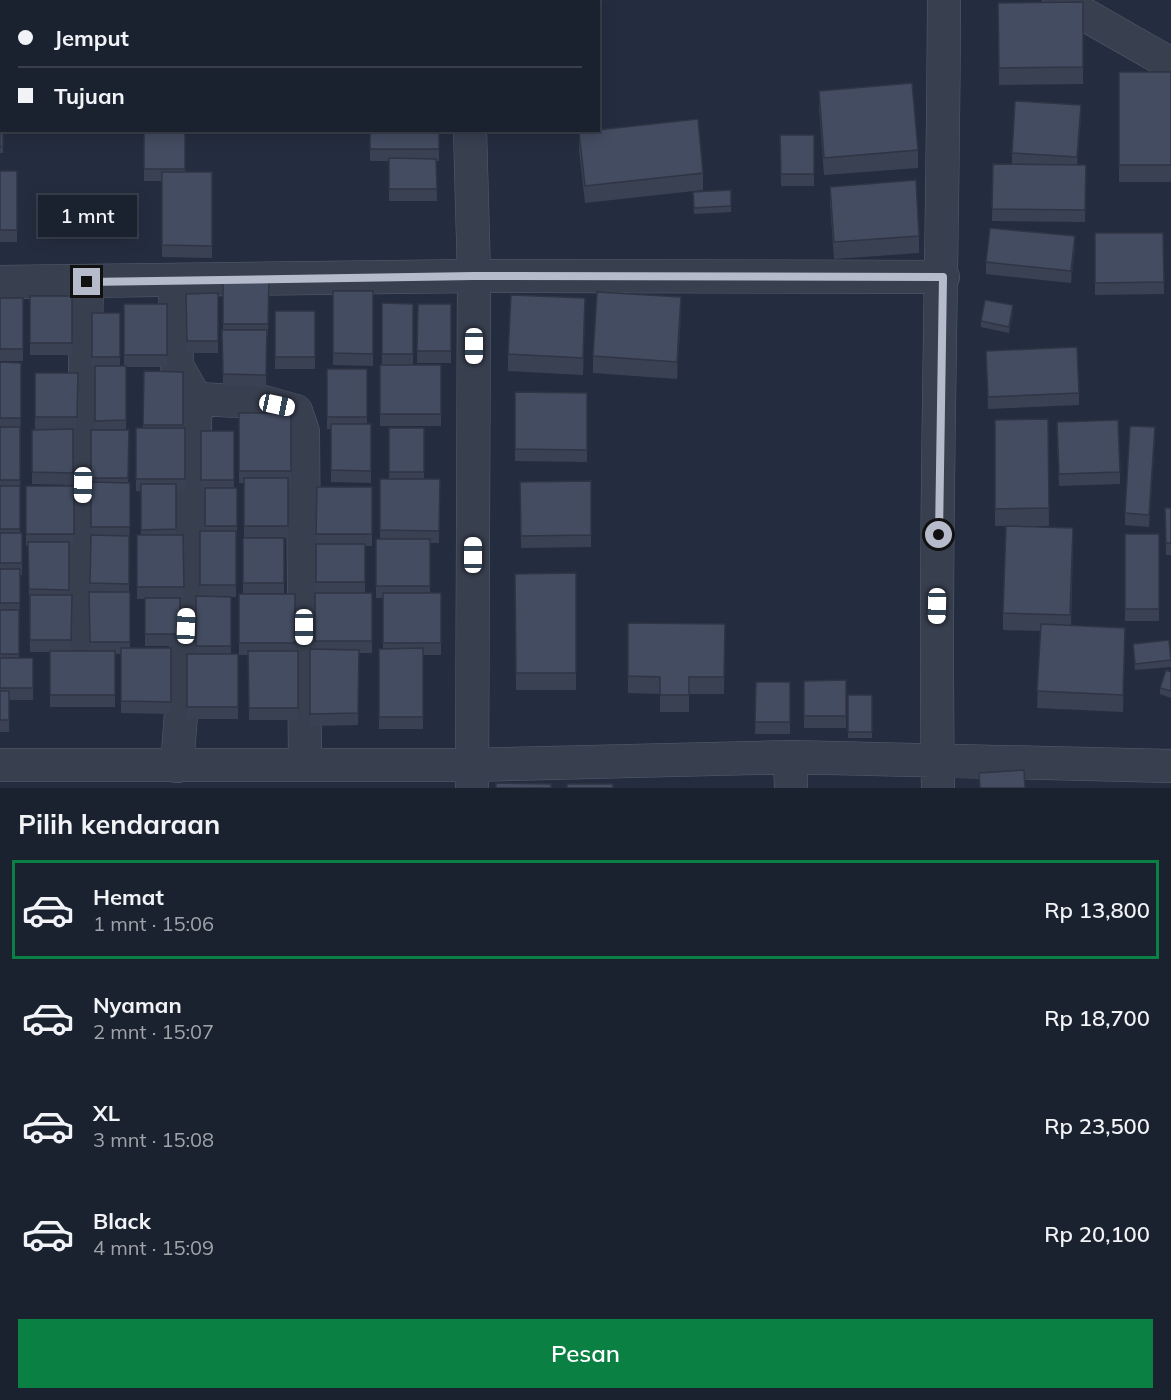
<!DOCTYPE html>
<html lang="id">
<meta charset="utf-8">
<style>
:root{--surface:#1b222f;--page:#242a37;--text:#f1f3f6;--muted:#a0a4aa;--line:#393f4b;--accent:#0b8043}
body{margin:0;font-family:Mulish,sans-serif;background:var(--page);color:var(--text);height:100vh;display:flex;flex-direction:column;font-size:22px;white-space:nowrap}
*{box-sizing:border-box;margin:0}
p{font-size:20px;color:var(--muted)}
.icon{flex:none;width:33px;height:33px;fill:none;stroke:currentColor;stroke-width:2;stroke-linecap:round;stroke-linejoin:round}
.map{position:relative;height:788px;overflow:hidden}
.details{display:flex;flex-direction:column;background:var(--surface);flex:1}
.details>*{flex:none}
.banner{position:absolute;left:0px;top:0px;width:600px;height:132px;box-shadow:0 3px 15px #0003,0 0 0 2px var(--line);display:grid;align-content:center;height:132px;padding:0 18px;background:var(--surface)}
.end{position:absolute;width:27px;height:27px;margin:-14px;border:8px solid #b5bbca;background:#111;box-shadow:0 0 0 3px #111}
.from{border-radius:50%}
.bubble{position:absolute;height:42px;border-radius:0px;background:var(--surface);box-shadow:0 3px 15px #0003,0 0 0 2px var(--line);font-size:20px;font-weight:600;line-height:42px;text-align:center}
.car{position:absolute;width:18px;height:36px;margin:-18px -9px;border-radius:8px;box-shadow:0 0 4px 2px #0007;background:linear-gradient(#fff 24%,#345 0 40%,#fff 0 76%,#345 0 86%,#fff 0)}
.banner b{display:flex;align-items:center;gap:21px;height:57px;font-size:22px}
.banner b+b{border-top:2px solid var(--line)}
.banner i{width:15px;height:15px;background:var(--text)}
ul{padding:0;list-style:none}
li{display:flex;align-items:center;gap:18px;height:99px;margin:0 12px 9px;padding:0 6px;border:3px solid transparent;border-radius:0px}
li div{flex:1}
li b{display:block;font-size:22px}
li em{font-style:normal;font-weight:600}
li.active{border-color:var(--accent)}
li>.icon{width:54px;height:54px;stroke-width:1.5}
h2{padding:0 18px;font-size:27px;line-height:72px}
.button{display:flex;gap:12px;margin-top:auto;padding:12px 18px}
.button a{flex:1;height:69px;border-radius:0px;background:var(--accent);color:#fff;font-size:24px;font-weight:600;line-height:69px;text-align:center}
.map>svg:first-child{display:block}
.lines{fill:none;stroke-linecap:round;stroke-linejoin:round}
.minor-casing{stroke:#565d6d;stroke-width:34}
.minor{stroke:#383f4f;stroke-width:33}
.wall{fill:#3a4153}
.shaded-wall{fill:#2f3544}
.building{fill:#434c61;stroke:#2f3544;stroke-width:1.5}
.route{stroke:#b5bbca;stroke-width:8}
</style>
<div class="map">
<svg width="1171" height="788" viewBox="0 0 1171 788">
<rect width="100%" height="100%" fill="#242d3f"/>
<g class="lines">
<!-- minor casing -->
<g class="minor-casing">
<path id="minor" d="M 468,0 L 468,2
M 1059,0 L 1171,64
M 470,130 L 474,276 L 472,788
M 175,281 L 177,366 L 196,399 L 186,649 L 177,766
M 0,282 L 474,276 L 943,277
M 196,399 L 264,402 L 296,411 L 303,432 L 305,765
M 79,643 L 87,281
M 790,757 L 791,788
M 0,765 L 473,765 L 790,757 L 1171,766
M 938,788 C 934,525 943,263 944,0"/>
</g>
<!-- minor -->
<use href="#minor" class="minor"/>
</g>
<!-- wall -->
<path class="wall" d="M 142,0 L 192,0 L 192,2 L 142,2 Z
M 339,0 L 424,0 L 424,2 L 339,2 Z
M 0,1 L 2,2 L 2,50 L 0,50 Z
M 1083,2 L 1083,84 L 999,85 L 998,3 Z
M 1119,72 L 1171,72 L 1171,182 L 1119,182 Z
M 819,91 L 918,150 L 918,168 L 824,175 L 819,108 Z
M 0,111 L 3,130 L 3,153 L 0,153 Z
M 1081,117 L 1077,165 L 1086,165 L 1085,222 L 992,221 L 993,164 L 1012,165 L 1012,153 Z
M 144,130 L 185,130 L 185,172 L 212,172 L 212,258 L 162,257 L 162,181 L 144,181 Z
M 370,130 L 439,130 L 439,161 L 436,161 L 437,201 L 389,201 L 389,161 L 370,161 Z
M 579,132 L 703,173 L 703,190 L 585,203 L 579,150 Z
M 780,135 L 814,135 L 814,186 L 781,186 Z
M 0,171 L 17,171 L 17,242 L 0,242 Z
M 830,187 L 919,236 L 919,253 L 834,259 L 830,204 Z
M 731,190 L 731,212 L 694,214 L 693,192 Z
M 1095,233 L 1163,233 L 1164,294 L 1095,295 Z
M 1075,248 L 1071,283 L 986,274 L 986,262 Z
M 223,280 L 269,280 L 268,336 L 267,336 L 266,387 L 223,386 Z
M 333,291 L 373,291 L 373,366 L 333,365 Z
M 218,293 L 218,353 L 187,353 L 186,294 Z
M 30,296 L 72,296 L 72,355 L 30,355 Z
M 0,298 L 23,298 L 23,361 L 0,361 Z
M 382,303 L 413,304 L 413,365 L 441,365 L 441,426 L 380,426 L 380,365 L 382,365 Z
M 124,304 L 167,304 L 167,367 L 126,367 L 126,430 L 129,430 L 128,483 L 130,483 L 129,592 L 130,592 L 130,648 L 171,648 L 171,714 L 121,713 L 121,654 L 115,654 L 115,707 L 50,707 L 50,652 L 30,652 L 28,546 L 26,546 L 26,486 L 74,486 L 74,546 L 69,546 L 69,595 L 72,595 L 71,651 L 90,651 L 89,592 L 90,592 L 91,535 L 91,430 L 95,430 L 95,369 L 92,369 L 92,313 L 120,313 L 120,366 L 124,366 Z
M 418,304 L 451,304 L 451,363 L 417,363 Z
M 275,311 L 315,311 L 315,369 L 275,369 Z
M 1013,312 L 1009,333 L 981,327 L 981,321 Z
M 681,314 L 677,379 L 593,373 L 593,356 Z
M 585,315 L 583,375 L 508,371 L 508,354 Z
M 986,351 L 1079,393 L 1079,405 L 988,409 Z
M 0,362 L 21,363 L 20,533 L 22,533 L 22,575 L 20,575 L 19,658 L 33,658 L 33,700 L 9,700 L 9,732 L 0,732 Z
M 327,369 L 367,369 L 367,424 L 371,424 L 371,483 L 331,482 L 331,429 L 327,429 Z
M 144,371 L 183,372 L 183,428 L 185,428 L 185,491 L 176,491 L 176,535 L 183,535 L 184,599 L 180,599 L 180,646 L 145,646 L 145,599 L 137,599 L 137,535 L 141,535 L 141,491 L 136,491 L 136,428 L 143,428 Z
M 35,373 L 78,373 L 77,429 L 35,429 Z
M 515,392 L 587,393 L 587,462 L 515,461 Z
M 239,413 L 291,413 L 291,483 L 288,483 L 288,538 L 284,538 L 284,594 L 295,594 L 295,651 L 298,651 L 298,720 L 249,720 L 248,655 L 239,655 L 239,594 L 243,594 L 243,538 L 244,538 L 244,483 L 239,483 Z
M 1048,419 L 1049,526 L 995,526 L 995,420 Z
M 389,428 L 424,428 L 424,479 L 440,479 L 439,543 L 430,543 L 430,593 L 441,605 L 441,655 L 423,655 L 423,729 L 379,729 L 379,649 L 383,649 L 383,598 L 376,598 L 376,539 L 380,539 L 380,479 L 389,479 Z
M 73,429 L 73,485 L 32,484 L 32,430 Z
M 201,431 L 234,431 L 234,488 L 237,488 L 237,538 L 236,538 L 236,597 L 231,597 L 231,654 L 238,654 L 238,719 L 187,719 L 187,654 L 196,654 L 196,596 L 200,596 L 200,531 L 205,531 L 205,492 L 201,492 Z
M 1057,434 L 1120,472 L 1120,484 L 1059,486 Z
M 1155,439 L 1149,527 L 1125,525 L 1125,513 Z
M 591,481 L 591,547 L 521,548 L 520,482 Z
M 317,487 L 372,487 L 372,546 L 365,546 L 365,593 L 372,593 L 372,653 L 359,653 L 358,725 L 310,726 L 310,649 L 315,649 Z
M 1165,508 L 1171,508 L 1171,555 L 1166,555 Z
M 1125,534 L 1159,534 L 1159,621 L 1125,621 Z
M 1073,545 L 1071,625 L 1125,645 L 1123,712 L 1037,708 L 1040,631 L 1003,630 L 1003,613 Z
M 576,573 L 576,690 L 516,690 L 515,574 Z
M 628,623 L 725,624 L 724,694 L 689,694 L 689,712 L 660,712 L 660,694 L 628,693 Z
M 1133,644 L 1171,660 L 1171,667 L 1135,670 Z
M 1171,672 L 1171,698 L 1160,694 L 1160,688 Z
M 846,680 L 846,728 L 804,728 L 804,681 Z
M 756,682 L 790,682 L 790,734 L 755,734 Z
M 848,695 L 872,695 L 872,738 L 848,738 Z"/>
<!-- shaded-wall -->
<path class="shaded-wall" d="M 1081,105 L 1081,117 L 1077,169 L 1077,157 Z
M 1075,236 L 1075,248 L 1071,283 L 1071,271 Z
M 681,297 L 681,314 L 677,379 L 677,362 Z
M 585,298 L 585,315 L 583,375 L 583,358 Z
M 1013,305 L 1013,312 L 1009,333 L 1009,327 Z
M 1155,427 L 1155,439 L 1149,527 L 1149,515 Z
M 1125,628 L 1125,645 L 1123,712 L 1123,695 Z"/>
<!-- building -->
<path class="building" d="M 16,0 L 85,0 L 85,2 L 16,2 Z
M 245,0 L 312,0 L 312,2 L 245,2 Z
M 0,1 L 6,1 L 2,2 L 2,38 L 0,38 Z
M 1083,2 L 1083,67 L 999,68 L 998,3 Z
M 1119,72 L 1171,72 L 1171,165 L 1119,165 Z
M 912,83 L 918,150 L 824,158 L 819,91 Z
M 1015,101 L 1081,105 L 1077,157 L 1012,153 Z
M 0,111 L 2,111 L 2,130 L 3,130 L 3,147 L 0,147 Z
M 698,119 L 703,173 L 585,186 L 579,132 Z
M 144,130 L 185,130 L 185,169 L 144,169 Z
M 370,130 L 439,130 L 439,149 L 370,149 Z
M 780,135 L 814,135 L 814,174 L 781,174 Z
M 389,158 L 436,159 L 437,189 L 389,189 Z
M 993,164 L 1086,165 L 1085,210 L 992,209 Z
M 0,171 L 17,171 L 17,230 L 0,230 Z
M 162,172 L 212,172 L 212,246 L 162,245 Z
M 916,180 L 919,236 L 834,242 L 830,187 Z
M 731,190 L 731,206 L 694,208 L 693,192 Z
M 990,228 L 1075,236 L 1071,271 L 986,262 Z
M 1095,233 L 1163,233 L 1164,282 L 1095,283 Z
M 223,280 L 269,280 L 268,324 L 223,324 Z
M 333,291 L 373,291 L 373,354 L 333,353 Z
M 597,292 L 681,297 L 677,362 L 593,356 Z
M 218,293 L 218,341 L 187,341 L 186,294 Z
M 511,295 L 585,298 L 583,358 L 508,354 Z
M 30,296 L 72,296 L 72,343 L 30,343 Z
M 0,298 L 23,298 L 23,349 L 0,349 Z
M 985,300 L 1013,305 L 1009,327 L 981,321 Z
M 382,303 L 413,304 L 413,354 L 382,354 Z
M 124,304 L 167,304 L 167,355 L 124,355 Z
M 418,304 L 451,304 L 451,351 L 417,351 Z
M 275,311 L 315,311 L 315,357 L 275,357 Z
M 92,313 L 120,313 L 120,357 L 92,357 Z
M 222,330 L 267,330 L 266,375 L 223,374 Z
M 1077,347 L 1079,393 L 988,397 L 986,351 Z
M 0,362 L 21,363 L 21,418 L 0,418 Z
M 380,365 L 441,365 L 441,414 L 380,414 Z
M 95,366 L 126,366 L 126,420 L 95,421 Z
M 327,369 L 367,369 L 367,417 L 327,417 Z
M 144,371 L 183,372 L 183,425 L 143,425 Z
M 35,373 L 78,373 L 77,417 L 35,417 Z
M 515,392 L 587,393 L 587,450 L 515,449 Z
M 239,413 L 291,413 L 291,471 L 239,471 Z
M 1048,419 L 1049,508 L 995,509 L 995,420 Z
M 1118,420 L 1120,472 L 1059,474 L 1057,422 Z
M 331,424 L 371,424 L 371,471 L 331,470 Z
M 1130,426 L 1155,427 L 1149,515 L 1125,513 Z
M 0,427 L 20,427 L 20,480 L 0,480 Z
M 136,428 L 185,428 L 185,479 L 136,479 Z
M 389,428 L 424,428 L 424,472 L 389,472 Z
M 73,429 L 73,473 L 32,472 L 32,430 Z
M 91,430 L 129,430 L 128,478 L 91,478 Z
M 201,431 L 234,431 L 234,480 L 201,480 Z
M 244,478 L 288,478 L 288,526 L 244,526 Z
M 380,479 L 440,479 L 439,531 L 380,530 Z
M 591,481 L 591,535 L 521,536 L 520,482 Z
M 91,482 L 130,483 L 130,527 L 91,527 Z
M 141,484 L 176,484 L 176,529 L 141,530 Z
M 0,486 L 20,486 L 20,529 L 0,529 Z
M 26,486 L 74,486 L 74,534 L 26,534 Z
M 317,487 L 372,487 L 372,534 L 316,534 Z
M 205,488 L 237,488 L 237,526 L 205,526 Z
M 1165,508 L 1171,508 L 1171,543 L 1166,543 Z
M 1006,526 L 1073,528 L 1070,615 L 1003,613 Z
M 200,531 L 236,531 L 236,585 L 200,585 Z
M 0,533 L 22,533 L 22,563 L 0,563 Z
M 1125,534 L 1159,534 L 1159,609 L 1125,609 Z
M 91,535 L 129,536 L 129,584 L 90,583 Z
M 137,535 L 183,535 L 184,587 L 137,587 Z
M 243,538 L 284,538 L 284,583 L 243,583 Z
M 376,539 L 430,539 L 430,586 L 376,586 Z
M 28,542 L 69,542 L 69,590 L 29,589 Z
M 316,544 L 365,544 L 365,582 L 316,582 Z
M 0,569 L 20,569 L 20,603 L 0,603 Z
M 576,573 L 576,673 L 516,673 L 515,574 Z
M 89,592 L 130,592 L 130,642 L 90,642 Z
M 315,593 L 372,593 L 372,641 L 315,641 Z
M 383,593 L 441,593 L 441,643 L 383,643 Z
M 239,594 L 295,594 L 295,643 L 239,643 Z
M 30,595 L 72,595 L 71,640 L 30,640 Z
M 196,596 L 231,597 L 231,646 L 196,646 Z
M 145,598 L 180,598 L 180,634 L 145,634 Z
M 0,610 L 19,610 L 19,654 L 0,654 Z
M 628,623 L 725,624 L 724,677 L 689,677 L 689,695 L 660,695 L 660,677 L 628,676 Z
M 1041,624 L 1125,628 L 1123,695 L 1037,691 Z
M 1169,640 L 1171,660 L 1135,664 L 1133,644 Z
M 121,648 L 171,648 L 171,702 L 121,701 Z
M 423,648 L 423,717 L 379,717 L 379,649 Z
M 310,649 L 359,650 L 358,713 L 310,714 Z
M 50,651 L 115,651 L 115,695 L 50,695 Z
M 248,651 L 298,651 L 298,708 L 249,708 Z
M 187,654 L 238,654 L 238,707 L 187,707 Z
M 0,658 L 33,658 L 33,688 L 0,688 Z
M 1166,670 L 1171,672 L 1171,691 L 1160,688 Z
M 846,680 L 846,716 L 804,716 L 804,681 Z
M 756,682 L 790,682 L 790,722 L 755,722 Z
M 0,691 L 9,691 L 9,720 L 0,720 Z
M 848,695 L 872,695 L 872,732 L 848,732 Z
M 1024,770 L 1025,788 L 980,788 L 979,773 Z
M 496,783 L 551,784 L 551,788 L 496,788 Z
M 567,784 L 613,784 L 613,788 L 567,788 Z"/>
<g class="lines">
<!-- route -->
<path class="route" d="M 87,282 L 474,276 L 943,277 L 939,535"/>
</g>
</svg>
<i class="end from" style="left:939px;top:535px"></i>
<i class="end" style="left:87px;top:282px"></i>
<div class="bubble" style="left:38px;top:195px;width:99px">1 mnt</div>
<i class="car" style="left:474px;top:346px;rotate:180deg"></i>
<i class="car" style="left:277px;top:405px;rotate:102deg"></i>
<i class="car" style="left:83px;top:485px;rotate:181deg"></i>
<i class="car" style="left:473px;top:555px;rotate:0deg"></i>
<i class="car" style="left:937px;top:606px;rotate:181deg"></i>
<i class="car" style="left:186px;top:626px;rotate:2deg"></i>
<i class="car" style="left:304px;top:627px;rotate:180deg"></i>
<div class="banner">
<b><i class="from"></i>Jemput</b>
<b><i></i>Tujuan</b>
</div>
</div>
<section class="details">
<h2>Pilih kendaraan</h2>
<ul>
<li class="active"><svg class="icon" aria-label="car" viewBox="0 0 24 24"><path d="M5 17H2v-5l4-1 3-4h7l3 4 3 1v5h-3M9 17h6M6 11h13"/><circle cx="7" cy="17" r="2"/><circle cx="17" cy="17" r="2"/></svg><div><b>Hemat</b><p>1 mnt · 15:06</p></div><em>Rp 13,800</em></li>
<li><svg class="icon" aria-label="car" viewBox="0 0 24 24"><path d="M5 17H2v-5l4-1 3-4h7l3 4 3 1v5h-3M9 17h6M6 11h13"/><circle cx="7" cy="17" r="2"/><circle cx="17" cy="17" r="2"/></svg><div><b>Nyaman</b><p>2 mnt · 15:07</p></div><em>Rp 18,700</em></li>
<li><svg class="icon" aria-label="car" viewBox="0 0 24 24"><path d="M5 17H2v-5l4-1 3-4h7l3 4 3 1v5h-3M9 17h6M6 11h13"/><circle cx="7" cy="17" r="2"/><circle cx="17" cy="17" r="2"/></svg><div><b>XL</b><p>3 mnt · 15:08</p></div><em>Rp 23,500</em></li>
<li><svg class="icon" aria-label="car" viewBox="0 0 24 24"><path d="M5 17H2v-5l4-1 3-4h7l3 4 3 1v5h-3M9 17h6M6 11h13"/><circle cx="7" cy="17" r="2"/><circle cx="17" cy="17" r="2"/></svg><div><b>Black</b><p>4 mnt · 15:09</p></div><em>Rp 20,100</em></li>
</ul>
<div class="button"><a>Pesan</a></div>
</section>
